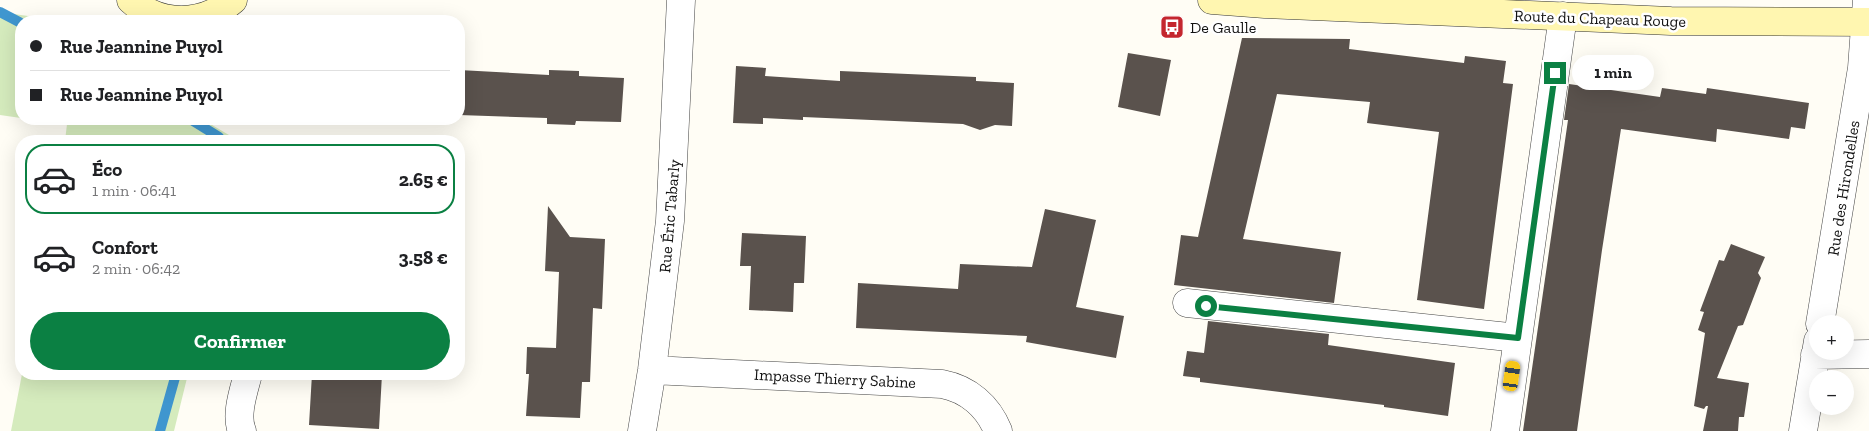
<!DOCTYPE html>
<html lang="fr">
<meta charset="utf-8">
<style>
:root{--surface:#fff;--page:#f2f2f2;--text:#202124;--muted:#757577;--line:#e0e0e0;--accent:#0b8043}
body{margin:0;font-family:"Zilla Slab",serif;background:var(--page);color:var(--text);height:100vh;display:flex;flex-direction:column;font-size:19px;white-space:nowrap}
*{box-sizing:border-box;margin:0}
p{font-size:16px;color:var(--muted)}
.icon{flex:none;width:28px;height:28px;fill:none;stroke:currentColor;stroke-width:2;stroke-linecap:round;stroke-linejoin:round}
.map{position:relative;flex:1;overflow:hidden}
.side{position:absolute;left:15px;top:135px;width:450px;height:245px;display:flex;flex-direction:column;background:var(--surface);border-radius:20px;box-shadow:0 5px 20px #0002}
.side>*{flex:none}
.banner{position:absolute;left:15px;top:15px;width:450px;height:110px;border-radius:20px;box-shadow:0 5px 20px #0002;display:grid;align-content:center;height:110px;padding:0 15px;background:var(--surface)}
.fabs{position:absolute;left:1809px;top:315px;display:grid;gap:10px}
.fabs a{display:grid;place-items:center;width:45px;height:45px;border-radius:50%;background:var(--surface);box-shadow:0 5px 20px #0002;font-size:25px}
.end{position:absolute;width:22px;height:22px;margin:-11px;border:6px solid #0b8043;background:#fff;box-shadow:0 0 0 2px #fff}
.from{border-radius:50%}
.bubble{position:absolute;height:35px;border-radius:18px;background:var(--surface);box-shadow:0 5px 20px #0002;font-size:16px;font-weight:700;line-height:35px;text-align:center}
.car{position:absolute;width:15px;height:30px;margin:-15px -8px;border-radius:6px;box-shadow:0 0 4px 1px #0007;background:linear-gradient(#f5c518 24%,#345 0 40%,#f5c518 0 76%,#345 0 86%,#f5c518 0)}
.banner b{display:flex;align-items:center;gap:18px;height:48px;font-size:19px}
.banner b+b{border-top:1px solid var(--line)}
.banner i{width:12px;height:12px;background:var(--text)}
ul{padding:9px 0 0;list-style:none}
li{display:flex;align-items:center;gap:15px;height:70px;margin:0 10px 8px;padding:0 5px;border:2px solid transparent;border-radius:20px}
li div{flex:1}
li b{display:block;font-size:19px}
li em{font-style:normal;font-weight:700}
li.active{border-color:var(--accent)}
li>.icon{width:45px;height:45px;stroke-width:1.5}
.cta{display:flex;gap:10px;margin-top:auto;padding:10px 15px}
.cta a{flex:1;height:58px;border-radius:30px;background:var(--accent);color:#fff;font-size:20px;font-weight:700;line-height:58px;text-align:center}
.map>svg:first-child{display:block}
.green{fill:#d5ebbd}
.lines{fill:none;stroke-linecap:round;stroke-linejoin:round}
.stream{stroke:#3f96cf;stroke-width:10}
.building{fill:#5a524d}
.street-casing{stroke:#444;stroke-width:29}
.secondary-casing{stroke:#333;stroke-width:29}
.street{stroke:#fff;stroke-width:28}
.secondary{stroke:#fff6b0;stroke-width:28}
.route{stroke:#0b8043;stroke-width:6}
.labels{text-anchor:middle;stroke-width:5;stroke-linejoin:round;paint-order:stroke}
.street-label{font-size:16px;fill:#111;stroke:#fff}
.poi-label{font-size:16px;fill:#111;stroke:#fff;text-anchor:start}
</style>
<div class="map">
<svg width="1869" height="431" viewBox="0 0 1869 431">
<rect width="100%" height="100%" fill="#fffdf5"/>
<!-- green -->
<path class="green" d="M 0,12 L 35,17 L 42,21 L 21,21 L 21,118 L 0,115 Z
M 30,119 L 202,119 L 239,141 L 65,141 L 67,124 Z
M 22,374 L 188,374 L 174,431 L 11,431 Z"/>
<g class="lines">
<!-- stream -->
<path class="stream" d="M 0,12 L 21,23
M 190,119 L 219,137 L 221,141
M 160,431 L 176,374"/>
</g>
<!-- building -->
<path class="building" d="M 1242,38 L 1350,39 L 1349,49 L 1464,63 L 1465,56 L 1506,61 L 1503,83 L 1513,84 L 1484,309 L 1417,300 L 1439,132 L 1367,123 L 1370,102 L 1277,94 L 1243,239 L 1341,252 L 1334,303 L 1174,285 L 1181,235 L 1198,237 Z
M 1128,53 L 1171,60 L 1160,116 L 1118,107 Z
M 736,66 L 766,68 L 765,76 L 840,81 L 840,71 L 976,77 L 976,81 L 1014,83 L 1012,126 L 995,125 L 980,130 L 963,124 L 803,117 L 803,120 L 763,118 L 763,124 L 733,123 Z
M 459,70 L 549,75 L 549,70 L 579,71 L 579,76 L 624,78 L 621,122 L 576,121 L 575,125 L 547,124 L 547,118 L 459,115 Z
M 1569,84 L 1660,97 L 1662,88 L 1706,94 L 1707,88 L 1809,103 L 1805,129 L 1791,127 L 1789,139 L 1717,129 L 1716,142 L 1621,129 L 1602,250 L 1577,431 L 1523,431 L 1568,120 L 1564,120 Z
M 548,206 L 570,237 L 605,239 L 602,309 L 593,308 L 590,382 L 582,382 L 580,418 L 526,416 L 529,374 L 526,374 L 527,347 L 556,348 L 559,272 L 545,271 Z
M 1045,209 L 1096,220 L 1076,307 L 1124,316 L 1116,358 L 1026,342 L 1027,336 L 856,328 L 858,283 L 958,289 L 960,264 L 1032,267 Z
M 742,233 L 806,236 L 804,283 L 794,283 L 793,312 L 749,310 L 751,266 L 740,266 Z
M 1731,244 L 1765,257 L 1758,273 L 1761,278 L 1743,325 L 1738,326 L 1717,378 L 1749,383 L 1744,417 L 1739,417 L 1738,431 L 1703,431 L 1708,406 L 1706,406 L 1704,409 L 1694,406 L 1705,333 L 1698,330 L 1704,312 L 1700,311 L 1719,260 L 1724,261 Z
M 1208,321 L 1329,334 L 1328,345 L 1455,363 L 1448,416 L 1384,407 L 1384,405 L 1200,382 L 1200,378 L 1183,376 L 1187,351 L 1204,353 Z
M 312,374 L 382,374 L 379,429 L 309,425 Z"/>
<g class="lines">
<!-- street casing -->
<g class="street-casing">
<path id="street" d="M 1187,303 L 1518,338
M 1820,324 L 1862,68 L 1867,0
M 1815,355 L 1869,354
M 652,370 L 942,384 C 968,389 988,406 998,431
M 242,431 C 235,415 244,390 248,374
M 642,431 L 652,370 L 670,221 L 681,0
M 1505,431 L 1563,16
M 1803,431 L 1818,341"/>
</g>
<!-- secondary casing -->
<g class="secondary-casing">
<path id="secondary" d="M 131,0 C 160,27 203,26 233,0
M 1212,0 L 1265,4 L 1671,21 L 1869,22"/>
</g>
<!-- street -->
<use href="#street" class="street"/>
<!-- secondary -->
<use href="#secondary" class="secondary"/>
</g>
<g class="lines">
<!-- route -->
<path class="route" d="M 1206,306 L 1518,338 L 1555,73"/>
</g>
<!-- icons -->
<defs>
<g id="bus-square" transform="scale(1.25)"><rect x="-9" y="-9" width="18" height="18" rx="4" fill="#c4262e" stroke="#fff"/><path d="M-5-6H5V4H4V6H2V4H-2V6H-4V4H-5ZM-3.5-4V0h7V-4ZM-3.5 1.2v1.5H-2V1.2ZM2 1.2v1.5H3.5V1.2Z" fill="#fff"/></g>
</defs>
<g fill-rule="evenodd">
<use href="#bus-square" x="1172" y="27"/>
</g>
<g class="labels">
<!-- street labels -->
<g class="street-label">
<text transform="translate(1600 18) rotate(2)" y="6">Route du Chapeau Rouge</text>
<text transform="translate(1843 188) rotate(-81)" y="6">Rue des Hirondelles</text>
<text transform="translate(669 216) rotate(-85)" y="6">Rue Éric Tabarly</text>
<text transform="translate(835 378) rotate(3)" y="6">Impasse Thierry Sabine</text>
</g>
<!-- poi labels -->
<g class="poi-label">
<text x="1190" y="33">De Gaulle</text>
</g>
</g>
</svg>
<div class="fabs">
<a>+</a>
<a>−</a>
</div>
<i class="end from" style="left:1206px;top:306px"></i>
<i class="end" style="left:1555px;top:73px"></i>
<div class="bubble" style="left:1572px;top:55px;width:82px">1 min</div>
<i class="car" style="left:1512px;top:376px;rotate:8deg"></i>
<div class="banner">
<b><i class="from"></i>Rue Jeannine Puyol</b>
<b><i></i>Rue Jeannine Puyol</b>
</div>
<section class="side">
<ul>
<li class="active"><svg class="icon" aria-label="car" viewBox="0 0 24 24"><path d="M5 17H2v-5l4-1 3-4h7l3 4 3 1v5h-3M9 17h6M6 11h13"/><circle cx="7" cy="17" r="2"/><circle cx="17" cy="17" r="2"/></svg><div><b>Éco</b><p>1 min · 06:41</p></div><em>2.65 €</em></li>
<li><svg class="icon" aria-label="car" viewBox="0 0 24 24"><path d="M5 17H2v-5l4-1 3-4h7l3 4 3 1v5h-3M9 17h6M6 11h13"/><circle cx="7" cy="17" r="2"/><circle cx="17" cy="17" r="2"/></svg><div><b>Confort</b><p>2 min · 06:42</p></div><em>3.58 €</em></li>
</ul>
<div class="cta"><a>Confirmer</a></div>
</section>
</div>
